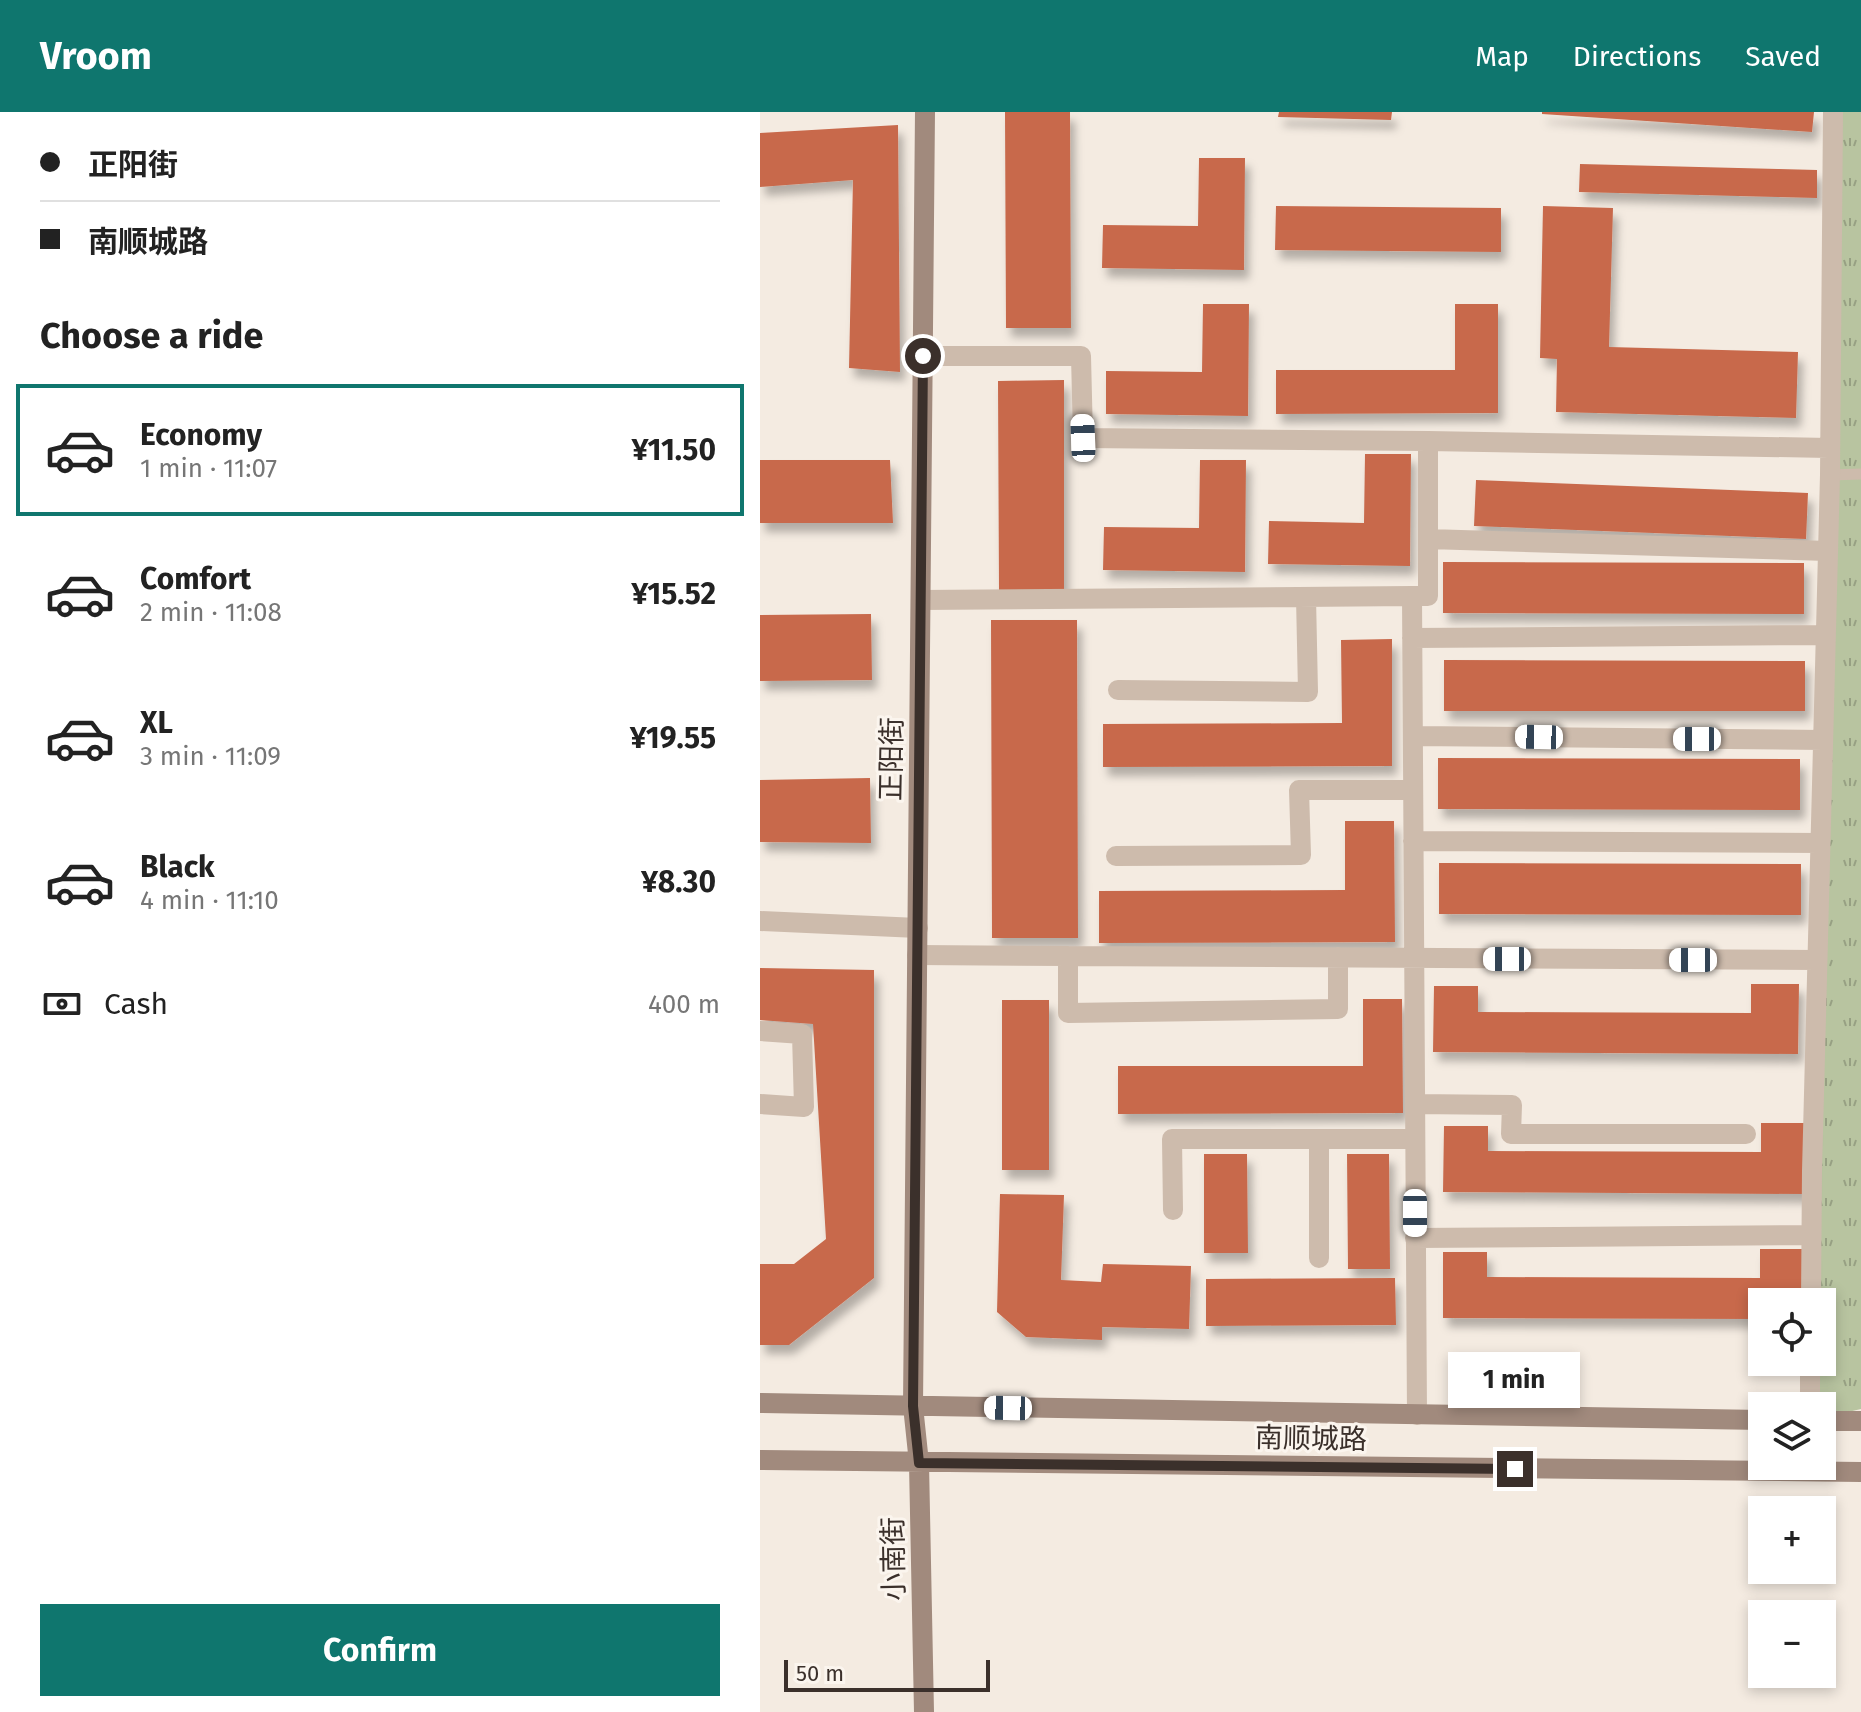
<!DOCTYPE html>
<meta charset="utf-8">
<style>
:root{--surface:#fff;--page:#f2f2f2;--text:#222;--muted:#767676;--line:#e0e0e0;--accent:#0f766e}
body{margin:0;font-family:"Fira Sans","Noto Sans SC",sans-serif;background:var(--page);color:var(--text);height:100vh;display:flex;flex-direction:column;font-size:30px;white-space:nowrap}
*{box-sizing:border-box;margin:0}
p{font-size:26px;color:var(--muted)}
.icon{flex:none;width:44px;height:44px;fill:none;stroke:currentColor;stroke-width:2;stroke-linecap:round;stroke-linejoin:round}
.map{position:relative;flex:1;overflow:hidden}
.side{display:flex;flex-direction:column;background:var(--surface);width:760px}
.side>*{flex:none}
.banner{display:grid;align-content:center;height:176px;padding:0 40px;background:var(--surface)}
.tools{position:absolute;left:988px;top:1176px;display:grid;gap:16px}
.tools a{display:grid;place-items:center;width:88px;height:88px;border-radius:0px;background:var(--surface);box-shadow:0 4px 12px #0003;font-size:40px}
.scale{position:absolute;left:24px;bottom:20px;width:206px;box-sizing:border-box;padding-left:8px;border:4px solid #3b302b;border-top:0;font-size:22px;line-height:28px;white-space:nowrap;color:#3b302b;-webkit-text-stroke:6px #fbf5ee;paint-order:stroke}
.end{position:absolute;width:36px;height:36px;margin:-18px;border:10px solid #3b302b;background:#fff;box-shadow:0 0 0 4px #fff}
.from{border-radius:50%}
.bubble{position:absolute;height:56px;border-radius:0px;background:var(--surface);box-shadow:0 4px 12px #0003;font-size:26px;font-weight:700;line-height:56px;text-align:center}
.car{position:absolute;width:24px;height:48px;margin:-24px -12px;border-radius:10px;box-shadow:0 0 6px 2px #0007;background:linear-gradient(#fff 24%,#345 0 40%,#fff 0 76%,#345 0 86%,#fff 0)}
.banner b{display:flex;align-items:center;gap:28px;height:76px;font-size:30px}
.banner b+b{border-top:2px solid var(--line)}
.banner i{width:20px;height:20px;background:var(--text)}
ul{padding:0;list-style:none}
li{display:flex;align-items:center;gap:24px;height:132px;margin:0 16px 12px;padding:0 24px;border:4px solid transparent;border-radius:0px}
li div{flex:1}
li b{display:block;font-size:30px}
li em{font-style:normal;font-weight:700}
li.current{border-color:var(--accent)}
li>.icon{width:72px;height:72px;stroke-width:1.5}
h2{padding:0 40px;font-size:36px;line-height:96px}
.pay{display:flex;align-items:center;gap:20px;height:88px;padding:0 40px;font-size:30px}
.pay p{margin-inline-start:auto}
.cta{display:flex;gap:16px;margin-top:auto;padding:16px 40px}
.cta a{flex:1;height:92px;border-radius:0px;background:var(--accent);color:#fff;font-size:32px;font-weight:700;line-height:92px;text-align:center}
header{display:flex;align-items:center;gap:48px;box-sizing:border-box;height:112px;padding:0 40px;background:var(--accent);color:#fff}
header strong{font-size:38px}
nav{display:flex;gap:44px;margin-inline-start:auto;font-size:28px}
main{display:flex;flex:1;min-height:0}
.map>svg:first-child{display:block}
.grass{fill:url(#grass-tufts)}
.building{fill:#c8694b;filter:url(#shadow)}
.lines{fill:none;stroke-linecap:round;stroke-linejoin:round}
.lane{stroke:#cdbbac;stroke-width:11}
.street{stroke:#cdbbac;stroke-width:20}
.secondary{stroke:#a18a7d;stroke-width:20}
.route{stroke:#3b302b;stroke-width:10}
.labels{text-anchor:middle;stroke-width:6;stroke-linejoin:round;paint-order:stroke}
.street-label{font-size:28px;fill:#3b302b;stroke:#fbf5ee}
</style>
<header>
<strong>Vroom</strong>
<nav><a>Map</a><a>Directions</a><a>Saved</a></nav>
</header>
<main>
<section class="side">
<div class="banner">
<b><i class="from"></i>正阳街</b>
<b><i></i>南顺城路</b>
</div>
<h2>Choose a ride</h2>
<ul>
<li class="current"><svg class="icon" aria-label="car" viewBox="0 0 24 24"><path d="M5 17H2v-5l4-1 3-4h7l3 4 3 1v5h-3M9 17h6M6 11h13"/><circle cx="7" cy="17" r="2"/><circle cx="17" cy="17" r="2"/></svg><div><b>Economy</b><p>1 min · 11:07</p></div><em>¥11.50</em></li>
<li><svg class="icon" aria-label="car" viewBox="0 0 24 24"><path d="M5 17H2v-5l4-1 3-4h7l3 4 3 1v5h-3M9 17h6M6 11h13"/><circle cx="7" cy="17" r="2"/><circle cx="17" cy="17" r="2"/></svg><div><b>Comfort</b><p>2 min · 11:08</p></div><em>¥15.52</em></li>
<li><svg class="icon" aria-label="car" viewBox="0 0 24 24"><path d="M5 17H2v-5l4-1 3-4h7l3 4 3 1v5h-3M9 17h6M6 11h13"/><circle cx="7" cy="17" r="2"/><circle cx="17" cy="17" r="2"/></svg><div><b>XL</b><p>3 min · 11:09</p></div><em>¥19.55</em></li>
<li><svg class="icon" aria-label="car" viewBox="0 0 24 24"><path d="M5 17H2v-5l4-1 3-4h7l3 4 3 1v5h-3M9 17h6M6 11h13"/><circle cx="7" cy="17" r="2"/><circle cx="17" cy="17" r="2"/></svg><div><b>Black</b><p>4 min · 11:10</p></div><em>¥8.30</em></li>
</ul>
<div class="pay"><svg class="icon" aria-label="cash" viewBox="0 0 24 24"><path d="M3 7h18v10H3z"/><circle cx="12" cy="12" r="2"/></svg>Cash<p>400 m</p></div>
<div class="cta"><a>Confirm</a></div>
</section>
<div class="map">
<svg width="1101" height="1600" viewBox="0 0 1101 1600">
<defs>
<pattern id="grass-tufts" width="24" height="20" patternUnits="userSpaceOnUse" patternTransform="scale(2)"><rect width="24" height="20" fill="#b8c4a0"/><path d="M3 7l-1-3M5 7V3M7 7l1-3M15 17l-1-3M17 17v-4M19 17l1-3" fill="none" stroke="#97a083"/></pattern>
<filter id="shadow"><feDropShadow dx="5" dy="9" stdDeviation="4" flood-color="#0004"/></filter>
</defs>
<rect width="100%" height="100%" fill="#f4ebe1"/>
<!-- grass -->
<path class="grass" d="M 1073,0 L 1101,0 L 1101,1297 L 1062,1306 L 1062,1294 L 1050,1294 L 1050,1250 L 1062,1250 L 1062,1190 L 1051,1190 Z"/>
<!-- building -->
<path class="building" d="M 245,0 L 310,0 L 311,216 L 246,216 Z
M 519,0 L 632,0 L 631,8 L 518,5 Z
M 782,0 L 1054,0 L 1052,20 L 782,2 Z
M 138,13 L 140,260 L 89,256 L 93,68 L 0,75 L 0,21 Z
M 439,46 L 485,46 L 484,158 L 342,156 L 343,113 L 438,114 Z
M 820,52 L 1057,58 L 1057,86 L 819,80 Z
M 516,94 L 741,96 L 741,140 L 515,138 Z
M 783,94 L 853,96 L 849,235 L 1038,240 L 1036,306 L 796,300 L 797,247 L 780,246 Z
M 443,192 L 489,192 L 488,304 L 346,302 L 346,259 L 442,260 Z
M 695,192 L 738,192 L 738,301 L 516,302 L 516,258 L 695,258 Z
M 304,268 L 304,479 L 239,479 L 238,269 Z
M 605,342 L 651,342 L 650,454 L 508,452 L 509,409 L 604,411 Z
M 0,348 L 130,348 L 133,411 L 0,411 Z
M 440,348 L 486,348 L 485,460 L 343,458 L 344,415 L 439,416 Z
M 716,368 L 1048,381 L 1046,427 L 714,414 Z
M 683,450 L 1044,451 L 1044,502 L 683,501 Z
M 111,502 L 112,568 L 0,569 L 0,503 Z
M 231,508 L 317,508 L 318,826 L 232,826 Z
M 632,527 L 632,654 L 343,655 L 343,612 L 582,611 L 581,528 Z
M 684,548 L 1045,549 L 1045,599 L 684,599 Z
M 678,646 L 1040,647 L 1040,698 L 678,697 Z
M 110,666 L 111,731 L 0,730 L 0,668 Z
M 585,709 L 634,709 L 635,830 L 339,831 L 339,779 L 585,778 Z
M 679,751 L 1041,752 L 1041,803 L 679,802 Z
M 0,856 L 114,858 L 114,1166 L 29,1233 L 0,1233 L 0,1152 L 34,1152 L 66,1127 L 53,912 L 0,908 Z
M 991,872 L 1039,872 L 1038,942 L 673,940 L 674,874 L 718,874 L 718,900 L 991,901 Z
M 603,887 L 642,887 L 643,1001 L 358,1002 L 358,954 L 603,954 Z
M 242,888 L 289,888 L 289,1058 L 242,1058 Z
M 1001,1011 L 1049,1011 L 1048,1082 L 683,1080 L 684,1014 L 728,1014 L 728,1039 L 1001,1040 Z
M 444,1042 L 487,1042 L 488,1141 L 444,1141 Z
M 587,1042 L 629,1042 L 630,1157 L 588,1157 Z
M 240,1082 L 304,1083 L 301,1168 L 341,1170 L 343,1152 L 431,1154 L 429,1217 L 342,1215 L 342,1228 L 266,1225 L 237,1200 Z
M 1000,1137 L 1048,1137 L 1048,1190 L 1002,1190 L 1002,1207 L 683,1206 L 683,1140 L 727,1140 L 727,1165 L 1000,1166 Z
M 635,1166 L 636,1213 L 446,1214 L 446,1167 Z"/>
<g class="lines">
<!-- lane -->
<path class="lane" d="M 1070,363 L 1101,362"/>
<!-- street -->
<path class="street" d="M 163,244 L 321,244 L 323,326 L 668,329
M 668,427 L 1068,439
M 652,484 L 668,484 L 668,329 L 1069,336
M 161,488 L 652,484 L 657,1303
M 652,526 L 1066,523
M 358,578 L 548,580 L 546,485
M 653,624 L 1063,628
M 653,729 L 1060,731
M 356,744 L 541,743 L 539,678 L 653,678
M 0,809 L 158,816
M 157,843 L 308,844 L 308,901 L 578,897 L 578,845
M 308,844 L 1057,848
M 0,919 L 42,922 L 44,995 L 0,992
M 655,992 L 752,993 L 751,1022 L 986,1022
M 559,1027 L 559,1146
M 413,1098 L 412,1027 L 655,1027
M 655,1126 L 1051,1123
M 1051,1190 L 1052,1059 L 1070,363 L 1073,0
M 1050,1294 L 1050,1250"/>
<!-- secondary -->
<path class="secondary" d="M 0,1291 L 1002,1308
M 1062,1309 L 1101,1309
M 0,1348 L 1101,1360
M 164,1600 L 159,1351 L 153,1294 L 165,0"/>
</g>
<g class="lines">
<!-- route -->
<path class="route" d="M 163,244 L 153,1294 L 159,1351 L 755,1357"/>
</g>
<g class="labels">
<!-- street labels -->
<g class="street-label">
<text transform="translate(131 647) rotate(-89)" y="10">正阳街</text>
<text transform="translate(551 1326) rotate(1)" y="10">南顺城路</text>
<text transform="translate(133 1447) rotate(-91)" y="10">小南街</text>
</g>
</g>
</svg>
<div class="tools">
<a><svg class="icon" aria-label="locate" viewBox="0 0 24 24"><circle cx="12" cy="12" r="6"/><path d="M12 2v4M12 18v4M2 12h4M18 12h4"/></svg></a>
<a><svg class="icon" aria-label="layers" viewBox="0 0 24 24"><path d="M12 4l9 5-9 5-9-5zM3 14l9 5 9-5"/></svg></a>
<a>+</a>
<a>−</a>
</div>
<div class="scale">50 m</div>
<i class="end from" style="left:163px;top:244px"></i>
<i class="end" style="left:755px;top:1357px"></i>
<div class="bubble" style="left:688px;top:1240px;width:132px">1 min</div>
<i class="car" style="left:323px;top:326px;rotate:358deg"></i>
<i class="car" style="left:779px;top:625px;rotate:271deg"></i>
<i class="car" style="left:937px;top:627px;rotate:270deg"></i>
<i class="car" style="left:747px;top:847px;rotate:270deg"></i>
<i class="car" style="left:933px;top:848px;rotate:270deg"></i>
<i class="car" style="left:655px;top:1101px;rotate:180deg"></i>
<i class="car" style="left:248px;top:1296px;rotate:271deg"></i>
</div>
</main>
